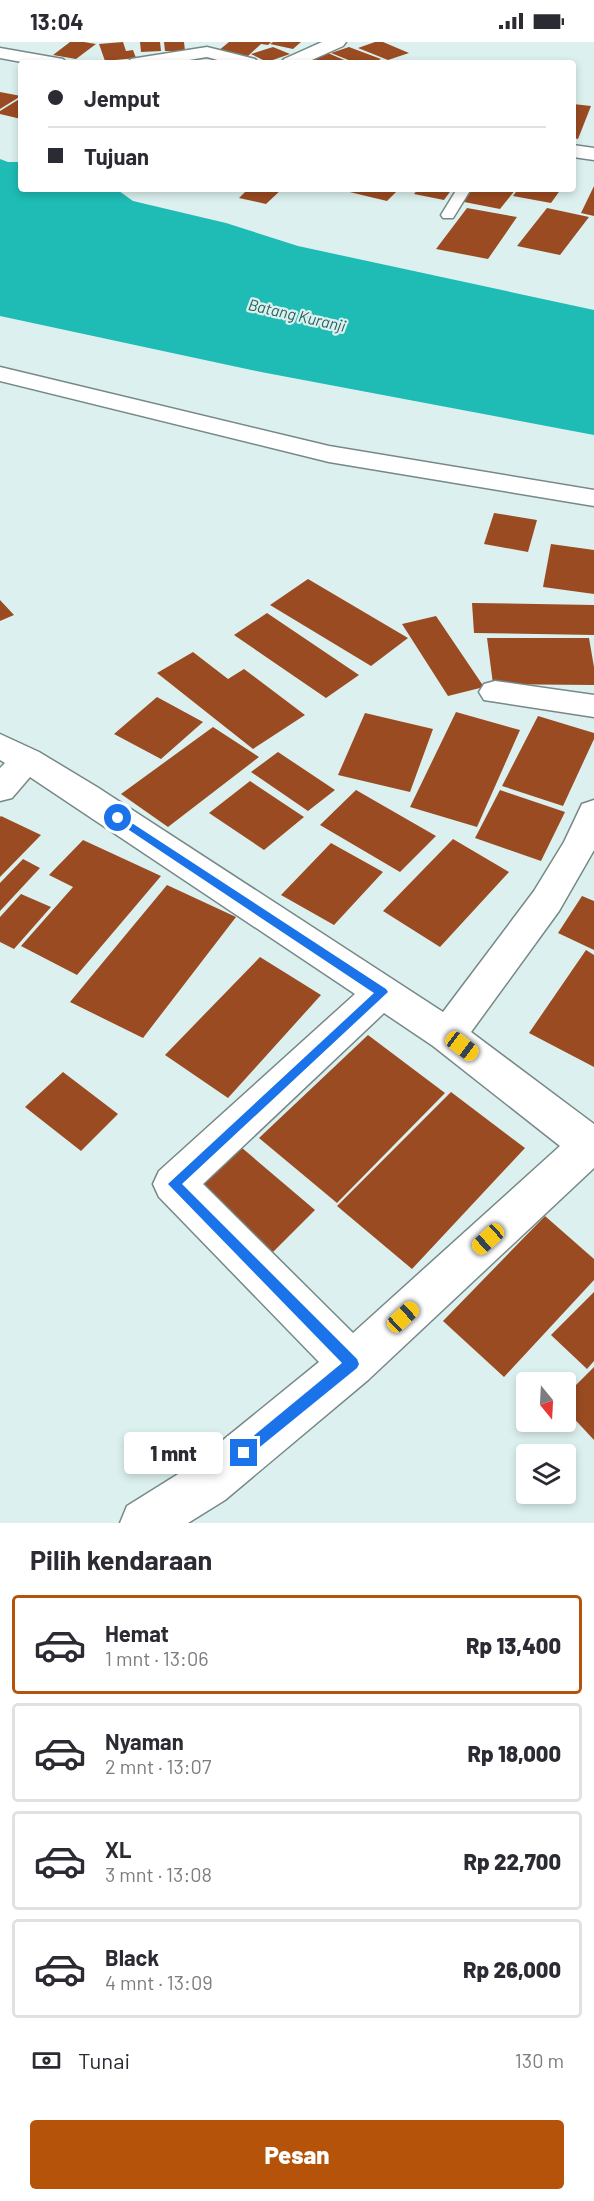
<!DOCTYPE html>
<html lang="id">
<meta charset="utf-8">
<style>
:root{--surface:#fff;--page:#f2f2f3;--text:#2b2b33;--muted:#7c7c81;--line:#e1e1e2;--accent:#b45309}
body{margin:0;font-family:Barlow,sans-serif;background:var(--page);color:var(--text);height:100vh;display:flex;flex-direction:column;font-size:22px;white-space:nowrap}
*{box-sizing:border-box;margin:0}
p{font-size:20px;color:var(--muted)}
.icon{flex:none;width:33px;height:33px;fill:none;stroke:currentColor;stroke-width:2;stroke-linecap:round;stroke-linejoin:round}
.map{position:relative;height:1481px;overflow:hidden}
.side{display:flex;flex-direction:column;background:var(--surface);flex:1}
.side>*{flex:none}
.hud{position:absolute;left:18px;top:18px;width:558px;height:132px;border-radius:6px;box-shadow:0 3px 9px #0003;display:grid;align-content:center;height:132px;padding:0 30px;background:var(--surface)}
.needle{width:39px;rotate:162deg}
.buttons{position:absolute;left:516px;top:1330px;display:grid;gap:12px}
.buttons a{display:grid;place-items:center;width:60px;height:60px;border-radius:6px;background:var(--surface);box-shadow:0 3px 9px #0003;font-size:30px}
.end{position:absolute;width:27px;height:27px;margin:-14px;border:8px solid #1a73e8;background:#fff;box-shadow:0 0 0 3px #fff}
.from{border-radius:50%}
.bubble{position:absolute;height:42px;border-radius:6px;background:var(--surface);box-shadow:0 3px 9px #0003;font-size:20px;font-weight:800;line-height:42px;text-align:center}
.car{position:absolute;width:18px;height:36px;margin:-18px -9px;border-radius:8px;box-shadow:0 0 4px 2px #0007;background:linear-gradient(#f5c518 24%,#345 0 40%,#f5c518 0 76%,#345 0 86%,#f5c518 0)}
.hud b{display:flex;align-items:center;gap:21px;height:57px;font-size:22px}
.hud b+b{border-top:2px solid var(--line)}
.hud i{width:15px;height:15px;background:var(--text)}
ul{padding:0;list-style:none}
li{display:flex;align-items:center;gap:18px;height:99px;margin:0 12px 9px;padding:0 18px;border:3px solid var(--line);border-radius:6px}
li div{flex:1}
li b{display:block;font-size:22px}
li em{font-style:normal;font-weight:800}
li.selected{border-color:var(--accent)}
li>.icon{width:54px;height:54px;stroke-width:1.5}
h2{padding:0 30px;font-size:27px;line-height:72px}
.pay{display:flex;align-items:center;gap:15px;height:66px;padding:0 30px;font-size:22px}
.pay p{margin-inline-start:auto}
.action{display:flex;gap:12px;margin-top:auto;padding:12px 30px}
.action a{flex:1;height:69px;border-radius:6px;background:var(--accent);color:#fff;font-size:24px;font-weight:800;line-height:69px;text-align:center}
.status{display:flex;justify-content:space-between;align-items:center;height:42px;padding:0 30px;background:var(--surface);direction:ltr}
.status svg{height:16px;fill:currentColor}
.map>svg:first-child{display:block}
.water{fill:#1fbcb5}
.building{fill:#9b4b21}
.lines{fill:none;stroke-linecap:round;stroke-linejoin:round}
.service-casing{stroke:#768887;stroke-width:3}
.minor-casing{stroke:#768887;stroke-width:3}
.tertiary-casing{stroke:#768887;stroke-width:3}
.service{fill:#fff;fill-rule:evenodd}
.minor{fill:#fff;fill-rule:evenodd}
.tertiary{fill:#fff;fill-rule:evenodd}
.route{fill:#1a73e8}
.labels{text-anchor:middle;stroke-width:4.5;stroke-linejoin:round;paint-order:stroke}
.far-water-label{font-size:16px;font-style:italic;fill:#27605d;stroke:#dcf1ef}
</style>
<div class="status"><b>13:04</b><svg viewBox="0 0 49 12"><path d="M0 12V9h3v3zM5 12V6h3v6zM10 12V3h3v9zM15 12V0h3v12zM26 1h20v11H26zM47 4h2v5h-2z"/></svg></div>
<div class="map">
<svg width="594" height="1481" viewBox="0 0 594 1481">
<rect width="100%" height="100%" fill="#dcf1ef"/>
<!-- water -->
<path class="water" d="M 0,117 L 8,120 L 21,120 L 21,147 L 110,147 L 119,149 L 133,159 L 226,181 L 298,204 L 594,268 L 594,393 L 261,330 L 0,274 Z"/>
<!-- building -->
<path class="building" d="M 70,0 L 84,0 L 96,2 L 76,17 L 53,13 Z
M 123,0 L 126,9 L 133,8 L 136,16 L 105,19 L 99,2 Z
M 140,0 L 160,0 L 161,9 L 141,10 Z
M 164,0 L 184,0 L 185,9 L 165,9 Z
M 229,0 L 271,0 L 268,3 L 261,2 L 248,14 L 218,9 Z
M 273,0 L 301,0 L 293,7 L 270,2 Z
M 375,0 L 383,0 L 409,11 L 388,18 L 358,6 Z
M 273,5 L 290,12 L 267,20 L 251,12 Z
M 349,5 L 381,17 L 379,18 L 387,21 L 356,21 L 331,11 Z
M 328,11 L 351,21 L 303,21 Z
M 0,50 L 21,54 L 0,67 Z
M 21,56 L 21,77 L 0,72 L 0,69 Z
M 573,62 L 591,64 L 578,97 L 573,96 Z
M 594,144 L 594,174 L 581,171 Z
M 248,147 L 282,147 L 266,162 L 239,156 Z
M 337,147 L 399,147 L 387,159 Z
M 418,147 L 452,147 L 444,158 L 414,152 Z
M 469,147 L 516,147 L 500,167 L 459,159 Z
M 518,147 L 561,147 L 551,161 L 513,154 Z
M 467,166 L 517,175 L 488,217 L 436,207 Z
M 547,166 L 589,175 L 560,213 L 517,204 Z
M 494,471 L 537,478 L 528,510 L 484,502 Z
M 551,502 L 594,508 L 594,552 L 543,545 Z
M 308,537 L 408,596 L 371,624 L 270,563 Z
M 0,558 L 14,573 L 0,579 Z
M 472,561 L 594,563 L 594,593 L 474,591 Z
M 267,571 L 359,633 L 326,656 L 234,593 Z
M 436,574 L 484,645 L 448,654 L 402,582 Z
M 487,596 L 589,596 L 594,625 L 594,643 L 493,642 Z
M 193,610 L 228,637 L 244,627 L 305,673 L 253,707 L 157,631 Z
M 157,655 L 203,680 L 161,717 L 114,692 Z
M 456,670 L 520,688 L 477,785 L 410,765 Z
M 365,671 L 433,687 L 410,750 L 338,733 Z
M 538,674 L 594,691 L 594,697 L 563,764 L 502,744 Z
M 213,685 L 259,715 L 168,785 L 121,752 Z
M 278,710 L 335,748 L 308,769 L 251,730 Z
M 250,739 L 304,775 L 264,808 L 209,771 Z
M 356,748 L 436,794 L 400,830 L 320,783 Z
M 500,748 L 565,770 L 541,819 L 475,796 Z
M 1,774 L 41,793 L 0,835 L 0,775 Z
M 453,797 L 509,830 L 440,905 L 383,869 Z
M 83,798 L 161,834 L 77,933 L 21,904 L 73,845 L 49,833 Z
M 331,801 L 383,830 L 334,883 L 281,853 Z
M 23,817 L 40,826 L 0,869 L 0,841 Z
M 167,843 L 236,875 L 143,996 L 70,960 Z
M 21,852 L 51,865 L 14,907 L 0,900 L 0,875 Z
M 582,854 L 594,859 L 594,908 L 558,891 Z
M 586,908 L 594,913 L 594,1025 L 529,991 Z
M 260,915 L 321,953 L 228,1056 L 165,1013 Z
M 368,993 L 445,1051 L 337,1161 L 259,1096 Z
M 63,1030 L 118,1072 L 81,1109 L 25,1065 Z
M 451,1050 L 525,1106 L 412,1227 L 337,1164 Z
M 235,1100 L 315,1168 L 273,1210 L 193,1140 Z
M 545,1174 L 594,1217 L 594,1238 L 504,1335 L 443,1279 Z
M 594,1250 L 594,1319 L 587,1327 L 551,1293 Z
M 594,1325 L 594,1398 L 566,1368 L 566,1353 Z"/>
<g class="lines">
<!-- service casing -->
<g class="service-casing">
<path id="service" d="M 457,147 L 471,147 L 453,176 L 443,176 L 441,173 Z"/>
</g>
<!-- minor casing -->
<g class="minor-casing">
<path id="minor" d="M 322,0 L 346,0 L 343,4 L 305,21 L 281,21 L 284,17 Z
M 573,103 L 594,106 L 594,118 L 573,115 Z
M 0,325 L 329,404 L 594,448 L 594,464 L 329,420 L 0,339 Z
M 495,639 L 594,653 L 594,675 L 484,658 L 479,650 L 484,642 Z
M 0,692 L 39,710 L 97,745 L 443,970 L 534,849 L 564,800 L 582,762 L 594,758 L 594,808 L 559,869 L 471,990 L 594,1082 L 594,1126 L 368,1338 L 225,1458 L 188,1481 L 120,1481 L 127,1464 L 191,1424 L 319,1320 L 159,1155 L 153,1142 L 159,1129 L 355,952 L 30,735 L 12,756 L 0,759 L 0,726 L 5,721 L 0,718 ZM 384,971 L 433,1004 L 560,1104 L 353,1291 L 203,1142 Z"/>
</g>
<!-- tertiary casing -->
<g class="tertiary-casing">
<path id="tertiary" d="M 207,5 L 255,17 L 258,21 L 228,21 L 207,15 L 171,21 L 128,21 L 131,17 L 137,16 Z
M 0,6 L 57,16 L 63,17 L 66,21 L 27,21 L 0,16 Z"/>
</g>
<!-- service -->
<use href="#service" class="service"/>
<!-- minor -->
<use href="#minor" class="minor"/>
<!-- tertiary -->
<use href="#tertiary" class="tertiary"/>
</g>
<!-- route -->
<path class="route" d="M 118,772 L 386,947 L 388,950 L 182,1142 L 357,1317 L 359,1322 L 357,1326 L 244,1418 L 239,1416 L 237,1411 L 239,1406 L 342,1321 L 168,1142 L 374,951 L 114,778 L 113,776 Z"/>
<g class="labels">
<!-- far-water labels -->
<g class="far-water-label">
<text transform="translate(297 273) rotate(13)" y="6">Batang Kuranji</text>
</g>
</g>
</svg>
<div class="buttons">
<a><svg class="needle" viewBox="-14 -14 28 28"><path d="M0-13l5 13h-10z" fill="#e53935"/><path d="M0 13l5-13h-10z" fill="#7c7c81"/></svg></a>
<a><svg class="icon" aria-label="layers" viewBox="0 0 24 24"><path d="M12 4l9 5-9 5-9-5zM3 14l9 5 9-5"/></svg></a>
</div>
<i class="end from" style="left:118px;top:776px"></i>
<i class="end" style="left:244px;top:1411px"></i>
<div class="bubble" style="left:124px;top:1390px;width:99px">1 mnt</div>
<i class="car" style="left:462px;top:1004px;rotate:127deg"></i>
<i class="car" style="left:488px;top:1197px;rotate:228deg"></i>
<i class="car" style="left:403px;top:1275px;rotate:47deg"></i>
<div class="hud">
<b><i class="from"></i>Jemput</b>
<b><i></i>Tujuan</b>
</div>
</div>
<section class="side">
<h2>Pilih kendaraan</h2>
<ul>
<li class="selected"><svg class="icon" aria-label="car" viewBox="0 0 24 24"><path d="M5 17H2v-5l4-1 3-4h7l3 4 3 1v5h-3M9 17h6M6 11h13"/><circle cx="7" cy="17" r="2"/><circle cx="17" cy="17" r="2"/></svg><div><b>Hemat</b><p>1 mnt · 13:06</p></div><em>Rp 13,400</em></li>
<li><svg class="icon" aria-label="car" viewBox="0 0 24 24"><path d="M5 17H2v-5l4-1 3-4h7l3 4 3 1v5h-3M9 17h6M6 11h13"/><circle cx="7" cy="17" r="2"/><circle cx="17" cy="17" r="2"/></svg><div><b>Nyaman</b><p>2 mnt · 13:07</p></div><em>Rp 18,000</em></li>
<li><svg class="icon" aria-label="car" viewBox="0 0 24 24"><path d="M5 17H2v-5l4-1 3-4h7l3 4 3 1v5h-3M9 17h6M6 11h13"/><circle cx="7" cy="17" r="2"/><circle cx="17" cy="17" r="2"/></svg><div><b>XL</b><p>3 mnt · 13:08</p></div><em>Rp 22,700</em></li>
<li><svg class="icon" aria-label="car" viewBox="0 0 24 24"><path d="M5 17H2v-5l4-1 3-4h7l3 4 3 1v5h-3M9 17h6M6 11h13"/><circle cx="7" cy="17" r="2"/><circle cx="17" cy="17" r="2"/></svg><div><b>Black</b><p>4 mnt · 13:09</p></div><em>Rp 26,000</em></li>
</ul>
<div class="pay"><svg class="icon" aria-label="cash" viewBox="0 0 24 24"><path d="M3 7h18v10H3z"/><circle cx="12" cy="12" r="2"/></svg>Tunai<p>130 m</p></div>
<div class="action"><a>Pesan</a></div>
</section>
